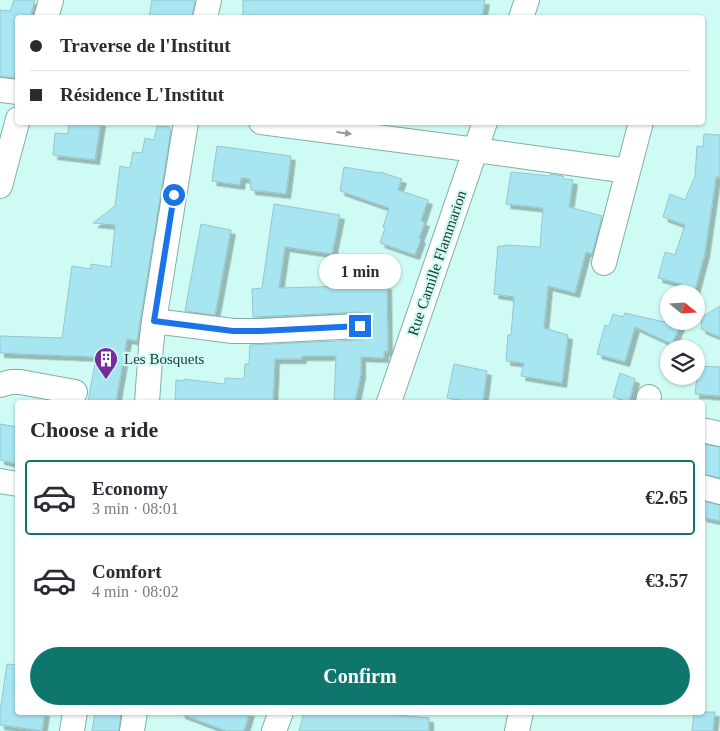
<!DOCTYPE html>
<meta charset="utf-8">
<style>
:root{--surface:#fff;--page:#f2f2f3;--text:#2b2b33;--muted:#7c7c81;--line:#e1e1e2;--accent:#0f766e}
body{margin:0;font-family:Georgia,serif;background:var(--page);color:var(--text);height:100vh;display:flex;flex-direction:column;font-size:19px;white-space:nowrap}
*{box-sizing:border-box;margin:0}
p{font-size:16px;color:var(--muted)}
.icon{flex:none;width:28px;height:28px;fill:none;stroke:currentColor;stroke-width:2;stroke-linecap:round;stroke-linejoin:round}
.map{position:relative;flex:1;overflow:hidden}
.details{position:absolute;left:15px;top:400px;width:690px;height:315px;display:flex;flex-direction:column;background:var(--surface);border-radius:5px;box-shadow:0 1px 4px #0004}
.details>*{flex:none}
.top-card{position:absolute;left:15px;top:15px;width:690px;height:110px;border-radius:5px;box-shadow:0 1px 4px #0004;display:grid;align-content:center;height:110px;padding:0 15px;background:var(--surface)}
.needle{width:32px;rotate:108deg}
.fabs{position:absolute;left:660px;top:285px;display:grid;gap:10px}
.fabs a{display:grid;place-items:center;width:45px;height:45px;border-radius:50%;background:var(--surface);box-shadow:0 1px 4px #0004;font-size:25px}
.end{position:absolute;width:22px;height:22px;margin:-11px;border:6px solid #1a73e8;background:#fff;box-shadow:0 0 0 2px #fff}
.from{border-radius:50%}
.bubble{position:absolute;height:35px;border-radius:18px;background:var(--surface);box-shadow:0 1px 4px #0004;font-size:16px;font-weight:800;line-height:35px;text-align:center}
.top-card b{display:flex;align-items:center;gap:18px;height:48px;font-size:19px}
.top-card b+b{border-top:1px solid var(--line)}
.top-card i{width:12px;height:12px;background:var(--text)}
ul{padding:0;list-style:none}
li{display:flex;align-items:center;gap:15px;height:75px;margin:0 10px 8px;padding:0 5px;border:2px solid transparent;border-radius:5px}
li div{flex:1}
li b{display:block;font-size:19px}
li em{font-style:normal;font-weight:800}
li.active{border-color:var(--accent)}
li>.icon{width:45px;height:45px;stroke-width:1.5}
h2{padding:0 15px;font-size:22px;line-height:60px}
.primary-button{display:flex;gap:10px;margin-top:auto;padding:10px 15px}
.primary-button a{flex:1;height:58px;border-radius:30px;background:var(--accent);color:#fff;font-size:20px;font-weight:800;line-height:58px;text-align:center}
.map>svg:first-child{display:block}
.building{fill:#a7e5f0;stroke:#98c5cd;filter:url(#shadow)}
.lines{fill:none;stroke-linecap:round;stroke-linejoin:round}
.minor-casing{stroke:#82aea6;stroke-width:26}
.minor{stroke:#fff;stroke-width:24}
.oneway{fill:#929c9a}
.route{stroke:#1a73e8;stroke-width:6}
.labels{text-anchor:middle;stroke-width:4.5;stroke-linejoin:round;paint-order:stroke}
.street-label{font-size:15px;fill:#253835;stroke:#cefcf4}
.poi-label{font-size:15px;fill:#253835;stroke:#cefcf4;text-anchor:start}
</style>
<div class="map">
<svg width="720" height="731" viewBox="0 0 720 731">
<defs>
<filter id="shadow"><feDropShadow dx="4.5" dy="4.5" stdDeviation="0" flood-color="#0004"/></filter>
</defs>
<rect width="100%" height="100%" fill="#cefcf4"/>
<!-- building -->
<path class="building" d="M 14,0 L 35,0 L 30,18 L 18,18 L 18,64 L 14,78 L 0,76 L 0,10 L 10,11 Z
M 152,0 L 195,0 L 192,18 L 149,18 Z
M 243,0 L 485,0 L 482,18 L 243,18 Z
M 69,122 L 101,122 L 95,160 L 53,155 L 55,133 L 68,134 Z
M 157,126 L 169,127 L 171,130 L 137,341 L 127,339 L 116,402 L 88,402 L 96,357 L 0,353 L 0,336 L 62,338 L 72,266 L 91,269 L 91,264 L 111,267 L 115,225 L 93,223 L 115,206 L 120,166 L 130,168 L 133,152 L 142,153 L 145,138 L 154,140 Z
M 704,134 L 720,135 L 720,177 L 716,177 L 705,253 L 694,294 L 676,294 L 681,284 L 658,278 L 665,252 L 675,255 L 685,225 L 663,217 L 670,194 L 685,200 L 695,176 L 697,146 L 703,147 Z
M 217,146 L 291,156 L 286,194 L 251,190 L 250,179 L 241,178 L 240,185 L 212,181 Z
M 344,167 L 380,173 L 380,172 L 402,179 L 398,190 L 428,200 L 421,221 L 425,222 L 419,238 L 421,239 L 415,255 L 380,243 L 385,228 L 383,227 L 389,208 L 340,191 Z
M 511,172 L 550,176 L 550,174 L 563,176 L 564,179 L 573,180 L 569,207 L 602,216 L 592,254 L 586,252 L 575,293 L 548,286 L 544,328 L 568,335 L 562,383 L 521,376 L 524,363 L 506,361 L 508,335 L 511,335 L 514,297 L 494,294 L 498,246 L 505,246 L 505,245 L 540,247 L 543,208 L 506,204 Z
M 274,204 L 340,215 L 332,254 L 285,247 L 279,288 L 387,285 L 388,352 L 384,351 L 384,358 L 361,357 L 361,374 L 355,402 L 334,402 L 336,356 L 302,356 L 302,359 L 275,359 L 273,402 L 175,402 L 176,380 L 184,381 L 184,379 L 225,384 L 225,378 L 244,379 L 245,364 L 249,364 L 250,345 L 361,340 L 368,337 L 372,332 L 374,325 L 372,319 L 367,314 L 360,312 L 253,317 L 252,289 L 262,288 Z
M 201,224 L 231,230 L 215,315 L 185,311 Z
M 720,306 L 720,337 L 701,329 L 702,317 Z
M 669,311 L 669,321 L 682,321 L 672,344 L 635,327 L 625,362 L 597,354 L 605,325 L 609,326 L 613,314 L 623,317 L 625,313 L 664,322 Z
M 454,364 L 487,371 L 483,402 L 472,402 L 447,398 Z
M 698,366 L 720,367 L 720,396 L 695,394 Z
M 620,373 L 635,379 L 629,402 L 613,397 Z
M 0,424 L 18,427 L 18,464 L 0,460 Z
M 702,444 L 720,447 L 720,478 L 702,474 Z
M 702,501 L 720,505 L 720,521 L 702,517 Z
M 7,664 L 18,665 L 18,712 L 45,712 L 42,731 L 0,725 L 0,712 Z
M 95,712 L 121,712 L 119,731 L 92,731 Z
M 181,712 L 250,712 L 244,731 L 226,731 L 181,714 Z
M 304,712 L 374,712 L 374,713 L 429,718 L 429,731 L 299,731 Z
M 694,712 L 715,712 L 713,731 L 692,731 Z"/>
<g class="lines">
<!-- minor casing -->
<g class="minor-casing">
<path id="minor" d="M 46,18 L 51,0
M 205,18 L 209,0
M 521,18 L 527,0
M 0,90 L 18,92
M 261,122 L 476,150 L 628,171
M 0,186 L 18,119
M 604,263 L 641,122
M 154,321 L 233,331 L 260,331 L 360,326
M 0,385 L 11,382 L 20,382 L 75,392
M 147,402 L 151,346 L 154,321 L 186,122
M 389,402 L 485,122
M 648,402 L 649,397
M 702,430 L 720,434
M 0,481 L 18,484
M 702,487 L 720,492
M 72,731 L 75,712
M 132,731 L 135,712
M 274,731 L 281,712
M 517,731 L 521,712"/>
</g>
<!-- minor -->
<use href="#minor" class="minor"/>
</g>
<!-- one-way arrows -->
<defs><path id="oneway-solid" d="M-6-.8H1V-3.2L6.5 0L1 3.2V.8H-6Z" transform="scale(1.25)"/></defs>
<use class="oneway" href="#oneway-solid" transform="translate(344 133) rotate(7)"/>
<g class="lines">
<!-- route -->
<path class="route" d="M 174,195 L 154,321 L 233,331 L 260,331 L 360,326"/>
</g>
<!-- icons -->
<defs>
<g id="building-pin" transform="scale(1.25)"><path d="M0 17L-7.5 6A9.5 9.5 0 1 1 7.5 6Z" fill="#772c9e" stroke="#cefcf4"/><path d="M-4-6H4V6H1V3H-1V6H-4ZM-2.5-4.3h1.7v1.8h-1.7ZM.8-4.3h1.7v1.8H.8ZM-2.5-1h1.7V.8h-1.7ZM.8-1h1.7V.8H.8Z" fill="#fff"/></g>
</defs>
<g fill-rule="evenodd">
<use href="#building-pin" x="106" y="359"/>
</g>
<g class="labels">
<!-- street labels -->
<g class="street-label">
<text transform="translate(437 263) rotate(-71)" y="5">Rue Camille Flammarion</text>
</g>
<!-- poi labels -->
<g class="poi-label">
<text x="124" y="364">Les Bosquets</text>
</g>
</g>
</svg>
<div class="fabs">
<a><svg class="needle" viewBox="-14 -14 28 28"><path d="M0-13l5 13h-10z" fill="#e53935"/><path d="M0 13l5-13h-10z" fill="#7c7c81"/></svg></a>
<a><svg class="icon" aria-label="layers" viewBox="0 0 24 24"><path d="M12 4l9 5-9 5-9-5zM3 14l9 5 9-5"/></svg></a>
</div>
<i class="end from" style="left:174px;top:195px"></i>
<i class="end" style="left:360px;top:326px"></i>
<div class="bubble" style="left:319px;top:254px;width:82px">1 min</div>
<div class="top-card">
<b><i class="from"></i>Traverse de l'Institut</b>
<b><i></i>Résidence L'Institut</b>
</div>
<section class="details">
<h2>Choose a ride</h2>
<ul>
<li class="active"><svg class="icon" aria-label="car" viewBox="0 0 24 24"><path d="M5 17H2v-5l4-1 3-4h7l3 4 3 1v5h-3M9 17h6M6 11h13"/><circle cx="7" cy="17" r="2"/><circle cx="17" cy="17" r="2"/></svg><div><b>Economy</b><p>3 min · 08:01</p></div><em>€2.65</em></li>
<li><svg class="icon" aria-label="car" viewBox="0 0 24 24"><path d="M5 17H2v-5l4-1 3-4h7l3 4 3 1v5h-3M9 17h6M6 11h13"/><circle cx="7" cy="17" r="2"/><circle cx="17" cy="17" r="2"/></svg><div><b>Comfort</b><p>4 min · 08:02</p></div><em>€3.57</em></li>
</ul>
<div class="primary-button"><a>Confirm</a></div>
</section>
</div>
